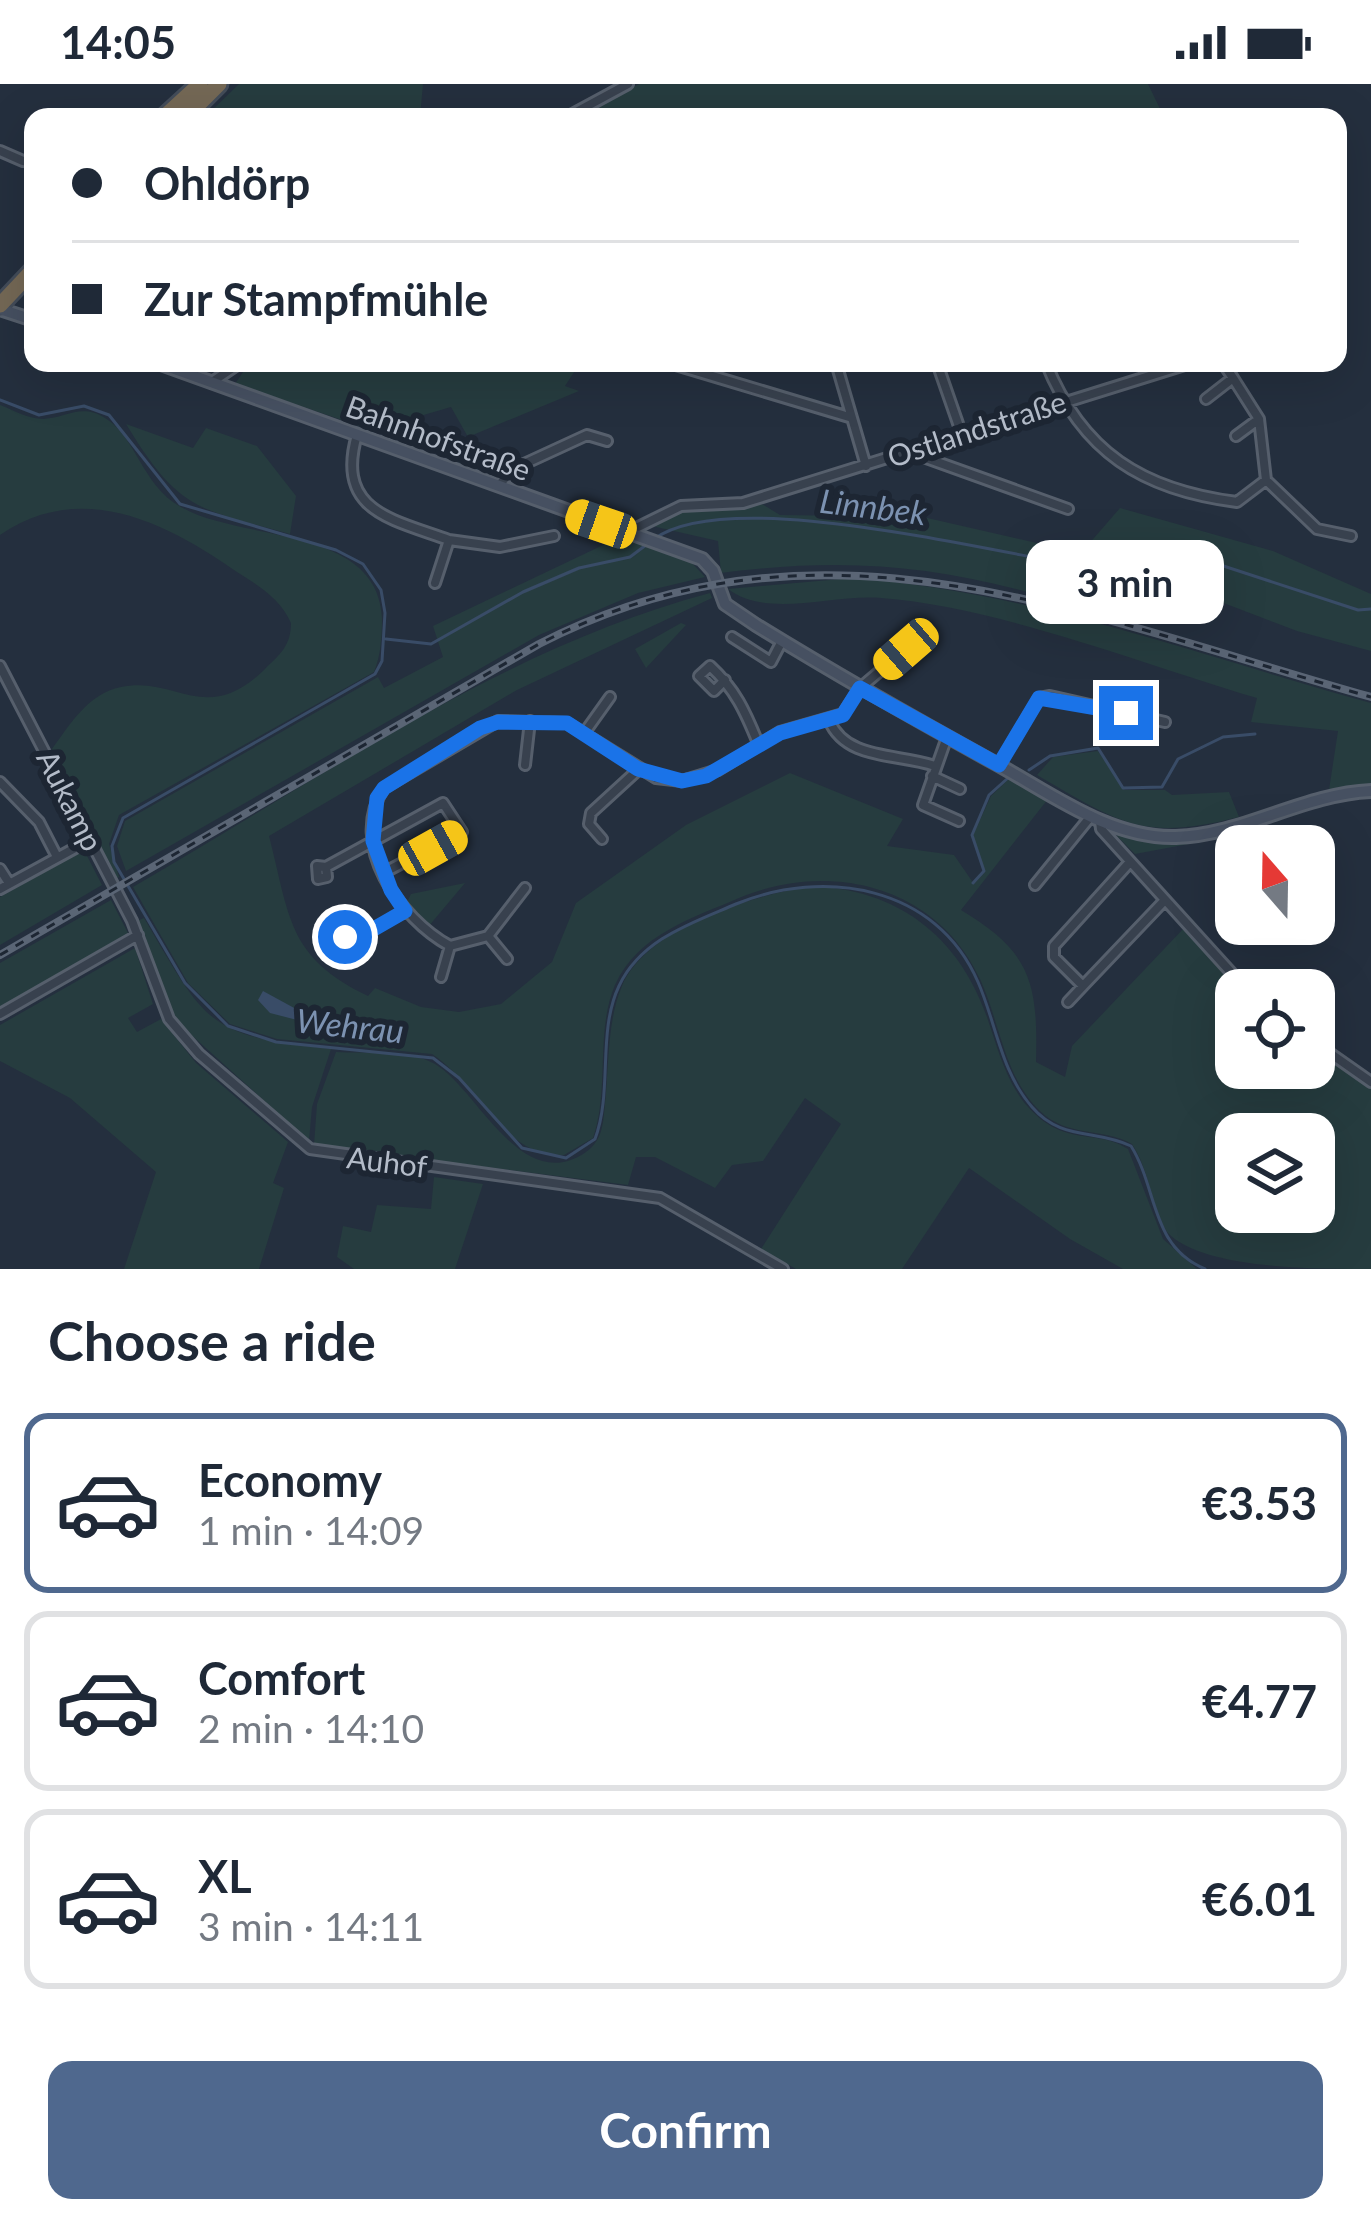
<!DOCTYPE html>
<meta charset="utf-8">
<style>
:root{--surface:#fff;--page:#f6f6f7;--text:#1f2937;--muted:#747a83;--line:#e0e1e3;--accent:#4f688e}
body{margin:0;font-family:Lato,sans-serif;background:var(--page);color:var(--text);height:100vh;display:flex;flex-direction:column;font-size:45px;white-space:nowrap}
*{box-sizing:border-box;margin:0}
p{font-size:39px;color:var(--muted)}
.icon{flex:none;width:66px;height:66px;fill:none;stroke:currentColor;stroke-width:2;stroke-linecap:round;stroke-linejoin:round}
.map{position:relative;height:1185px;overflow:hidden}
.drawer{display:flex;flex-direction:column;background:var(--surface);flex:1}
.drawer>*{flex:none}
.guide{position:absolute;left:24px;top:24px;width:1323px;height:264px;border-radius:24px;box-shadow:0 12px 48px #0002;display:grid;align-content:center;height:264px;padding:0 48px;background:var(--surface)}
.needle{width:78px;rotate:340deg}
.fabs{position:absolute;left:1215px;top:741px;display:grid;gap:24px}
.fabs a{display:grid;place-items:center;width:120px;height:120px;border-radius:24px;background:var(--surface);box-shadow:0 12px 48px #0002;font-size:60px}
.end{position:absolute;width:54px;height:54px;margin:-27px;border:15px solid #1a73e8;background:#fff;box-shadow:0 0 0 6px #fff}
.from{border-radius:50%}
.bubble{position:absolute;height:84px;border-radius:24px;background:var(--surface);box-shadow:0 12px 48px #0002;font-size:39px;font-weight:700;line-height:84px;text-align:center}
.car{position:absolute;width:36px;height:72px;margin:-36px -18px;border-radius:15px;box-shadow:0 0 9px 3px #0007;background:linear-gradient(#f5c518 24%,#345 0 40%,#f5c518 0 76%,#345 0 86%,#f5c518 0)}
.guide b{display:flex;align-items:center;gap:42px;height:114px;font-size:45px}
.guide b+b{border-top:3px solid var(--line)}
.guide i{width:30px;height:30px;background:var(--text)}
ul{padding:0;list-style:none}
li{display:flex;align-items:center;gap:36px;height:180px;margin:0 24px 18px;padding:0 24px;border:6px solid var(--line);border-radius:24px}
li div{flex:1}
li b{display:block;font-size:45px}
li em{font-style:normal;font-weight:700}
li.on{border-color:var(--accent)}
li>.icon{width:108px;height:108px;stroke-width:1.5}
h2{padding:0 48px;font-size:54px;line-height:144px}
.action{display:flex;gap:24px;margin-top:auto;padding:24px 48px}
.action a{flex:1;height:138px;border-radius:24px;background:var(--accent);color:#fff;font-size:48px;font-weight:700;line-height:138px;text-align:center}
.status{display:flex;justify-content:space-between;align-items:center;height:84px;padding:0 60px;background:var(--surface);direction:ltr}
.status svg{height:33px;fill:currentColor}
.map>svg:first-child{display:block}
.green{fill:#263c3f;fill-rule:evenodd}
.water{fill:#394c67}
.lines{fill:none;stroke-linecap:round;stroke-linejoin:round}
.stream{stroke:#394c67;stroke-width:3}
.street-casing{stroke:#565f6c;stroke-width:14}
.secondary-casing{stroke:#565f6c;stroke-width:16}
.highway-casing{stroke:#434c59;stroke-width:21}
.street{stroke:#38414e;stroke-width:8}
.secondary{stroke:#465061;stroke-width:10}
.highway{stroke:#746855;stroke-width:15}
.rail-casing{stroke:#5a6575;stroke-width:8}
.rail{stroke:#1d2633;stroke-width:3;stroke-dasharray:9;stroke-linecap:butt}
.route{stroke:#1a73e8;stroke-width:15}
.labels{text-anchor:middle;stroke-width:12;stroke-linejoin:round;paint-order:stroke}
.street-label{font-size:30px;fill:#b4bcc9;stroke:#1d2633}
.water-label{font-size:33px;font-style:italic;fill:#7c92b1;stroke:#1d2633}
</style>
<div class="status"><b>14:05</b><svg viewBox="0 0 49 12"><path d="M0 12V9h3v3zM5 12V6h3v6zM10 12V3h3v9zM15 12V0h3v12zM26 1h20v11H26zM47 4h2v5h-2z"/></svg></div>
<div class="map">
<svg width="1371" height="1185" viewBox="0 0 1371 1185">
<rect width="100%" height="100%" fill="#242f3e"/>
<!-- green -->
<path class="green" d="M 239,0 L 423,0 L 420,33 L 205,33 Z
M 639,0 L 1148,0 L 1164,33 L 580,33 Z
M 249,279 L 580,279 L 565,302 L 579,307 L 468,353 L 451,323 L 372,346 L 235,300 Z
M 0,321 C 13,326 29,335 43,335 C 67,334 81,319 105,334 C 136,352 142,402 181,423 C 241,458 378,441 382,534 C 382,552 381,571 374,588 L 119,731 L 109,760 L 119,793 L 114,795 L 52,665 C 71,639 88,610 121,603 C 176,591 205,643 264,586 C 280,570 291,562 291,539 C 279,512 255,500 231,484 C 161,436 79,397 0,451 Z
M 126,340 L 193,364 L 206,344 L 257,362 L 296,412 L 290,450 C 196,424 179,427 126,340 Z
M 762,420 L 780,431 L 923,433 L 1081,469 L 1120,424 L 1273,467 L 1371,510 L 1371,567 L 1297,547 L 1179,502 L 1136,508 L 1081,498 L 1073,521 C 944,482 854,472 721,489 L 718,457 L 652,442 L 681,426 Z
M 620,453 L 692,479 L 705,493 L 638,509 L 539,551 L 126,787 L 117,762 L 125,737 L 378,593 L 384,604 L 443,573 L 433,542 Z
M 852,494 C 1030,507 1200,572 1371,619 L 1371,699 L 1329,706 L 1338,647 L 1251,638 L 1257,614 C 1142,580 999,523 881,514 C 831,510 768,535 728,505 Z
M 710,509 L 712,514 L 517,606 L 269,752 C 290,833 287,873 368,912 L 375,904 L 421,923 L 459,928 L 501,920 L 552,878 L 576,819 L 686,741 L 790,689 L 903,735 L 887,762 L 954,771 L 974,800 L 985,788 L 973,751 L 991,712 L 1011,693 L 1048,715 L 961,826 C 1031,868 1038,898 1036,978 L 1065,993 L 1072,962 L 1184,844 L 1240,906 L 1236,984 L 1314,984 L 1314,964 L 1371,1004 L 1371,1185 C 1312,1185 1201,1185 1167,1148 C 1150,1120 1150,1087 1132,1060 C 1102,1043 1068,1054 1040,1027 C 1004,993 1000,938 980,895 C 936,801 829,776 739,814 C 693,834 638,850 615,901 C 595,948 610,1005 593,1054 L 564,1071 C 503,1074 478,1000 432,970 L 277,955 L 230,940 L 188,899 L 133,803 C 318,696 503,564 710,509 ZM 1236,1050 L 1314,1050 L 1314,1128 L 1236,1128 Z
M 681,539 L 686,541 L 646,584 L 635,565 Z
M 1098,667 L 1125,706 L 1165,706 L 1172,711 L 1229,708 L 1239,733 C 1141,758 1120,739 1037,691 L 1053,673 Z
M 1112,747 L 1194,759 L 1135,770 Z
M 84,766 L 102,801 L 0,861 L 0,813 Z
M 465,799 L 428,843 L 405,822 L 411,810 Z
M 810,802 C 897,805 958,851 987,933 C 998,965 1006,999 1029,1024 C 1066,1064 1095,1044 1128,1065 L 1163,1155 L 1197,1185 L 1123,1185 L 1070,1155 L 969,1084 L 902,1185 L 796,1185 L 761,1165 L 841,1040 L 805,1014 L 763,1077 L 732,1081 L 715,1104 L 655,1073 L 636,1073 L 628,1101 L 314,1061 L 317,1020 L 336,968 C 365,970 409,965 435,980 C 478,1005 521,1113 586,1068 C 603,1056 603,1039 605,1020 C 609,982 607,937 622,902 C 648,842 750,813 810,802 Z
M 111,816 L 128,849 L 0,924 L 0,879 Z
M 144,834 C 206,939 206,952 331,965 L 312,1023 L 309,1057 L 177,938 L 137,837 Z
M 135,864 L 153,920 L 128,934 L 137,948 L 161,935 L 196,979 L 288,1058 L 273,1099 L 284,1104 L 259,1185 L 124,1185 L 156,1088 L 70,1014 L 0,977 L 0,941 Z
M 434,1093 L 483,1100 L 455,1185 L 354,1185 L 337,1173 L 343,1142 L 371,1148 L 377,1121 L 431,1125 Z"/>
<!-- water -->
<path class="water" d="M 263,907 L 307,931 L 301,937 L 270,929 L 258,916 Z"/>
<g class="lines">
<!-- stream -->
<path class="stream" d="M 0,316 L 39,331 L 84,322 L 109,331 L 180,420 L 336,466 L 363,480 L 381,506 L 385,529 L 382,577 L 375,590 L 123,734 L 112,762 L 114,778 L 185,899 L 228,942 L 276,958 L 433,974 L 459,994 L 522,1064 L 566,1074 L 595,1055 C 613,1007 597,948 619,902 C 641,855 692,839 736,820 C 824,784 936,801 978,898 C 996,939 1001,988 1032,1023 C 1061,1057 1095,1045 1131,1062 C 1158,1105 1150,1162 1205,1185
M 654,455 C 733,397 1022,477 1124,489 L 1152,477 L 1196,473 L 1358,526 L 1371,525
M 386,555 L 431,560 L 523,508 L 579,484 L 630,473 L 646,461
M 1029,686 L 1050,672 L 1098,664 L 1123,704 L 1162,703 L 1178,675 L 1223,653 L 1255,650
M 973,799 L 984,787 L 972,751 L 989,711 L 1008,694"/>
<!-- street casing -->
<g class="street-casing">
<path id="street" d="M 567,33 L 628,0
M 0,67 L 23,77
M 669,279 L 849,333
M 836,279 L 866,382
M 937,279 L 962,351
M 1046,279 C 1082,368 1142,406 1237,418 L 1266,396 L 1317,445 L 1351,452
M 1223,279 L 1233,294
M 212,298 L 240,279
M 1206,315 L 1233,294 L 1259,335
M 357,351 C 335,427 391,435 449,456 L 435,499
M 1236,352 L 1259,335 L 1266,396
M 912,369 L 1068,425
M 499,402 L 511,386 L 587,351 L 607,357
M 628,448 L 681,422 L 743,419 L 1191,279
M 449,456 L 500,463 L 554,452
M 732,553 L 771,578 L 782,557
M 0,582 L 132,837 L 169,935 L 199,970 L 310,1065 L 660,1114 L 783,1185
M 725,596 L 714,607 L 699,592 L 710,582 C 735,605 745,627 758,659
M 829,636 C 846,677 898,669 935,682
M 585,648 L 610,613
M 947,653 L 923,721 L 959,737
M 525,681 L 530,637
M 999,681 L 1039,614 L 1050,612 L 1165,638
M 932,692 L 960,705
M 0,698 L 39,738 L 56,771
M 1100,737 L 1101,745 L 1247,906
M 602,755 L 589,740 L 591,729 L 639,685
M 1130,778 L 1054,862 L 1054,873 L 1083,902 L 1165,816
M 326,783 L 327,793 L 318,795 L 317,782 L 326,783 L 443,719 L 462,748 L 383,789
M 0,785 L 9,799
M 1035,801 L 1091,732
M 525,804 L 488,852 L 450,862 C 400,835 347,760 384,704 L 498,637 L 567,639 L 656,694 L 682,697 L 718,686 L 780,648 L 843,630 L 860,604 L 906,565
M 0,805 L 88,757
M 488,852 L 507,875
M 358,854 L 347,851 L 344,861 L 355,864 L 358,854 L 405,827
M 441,893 L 450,862
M 1068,918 L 1083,902
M 0,930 L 138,851
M 1314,958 L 1371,998"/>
</g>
<!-- secondary casing -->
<g class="secondary-casing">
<path id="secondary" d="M 0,225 L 33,236
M 158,279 L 702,475 L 713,487 L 725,520 L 756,541 C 834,589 913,634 993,678 C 1049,708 1109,755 1176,753 C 1243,751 1303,710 1371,707"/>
</g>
<!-- highway casing -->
<g class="highway-casing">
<path id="highway" d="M 164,33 L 200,0
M 186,33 L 219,0
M 0,221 L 33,186"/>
</g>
<!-- street -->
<use href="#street" class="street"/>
<!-- secondary -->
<use href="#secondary" class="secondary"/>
<!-- highway -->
<use href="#highway" class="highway"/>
<!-- rail casing -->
<g class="rail-casing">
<path id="rail" d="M 0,871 L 539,560 C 823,414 1088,534 1371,613"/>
</g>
<!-- rail -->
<use href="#rail" class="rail"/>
</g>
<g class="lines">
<!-- route -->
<path class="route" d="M 345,853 L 358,854 L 405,827 L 391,806 L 373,757 L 377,714 L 384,704 L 480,644 L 498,638 L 567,639 L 638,685 L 682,697 L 706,692 L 780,649 L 843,631 L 860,604 L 999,681 L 1039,614 L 1126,629"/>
</g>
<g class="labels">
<!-- street labels -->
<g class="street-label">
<text transform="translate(977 346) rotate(-18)" y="10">Ostlandstraße</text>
<text transform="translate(438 355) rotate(20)" y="10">Bahnhofstraße</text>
<text transform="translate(69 717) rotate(63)" y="10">Aukamp</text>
<text transform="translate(387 1079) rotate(7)" y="10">Auhof</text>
</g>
<!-- water labels -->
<g class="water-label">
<text transform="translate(873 423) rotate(7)" y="12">Linnbek</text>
<text transform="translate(350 942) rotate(6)" y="12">Wehrau</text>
</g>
</g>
</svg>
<div class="fabs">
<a><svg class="needle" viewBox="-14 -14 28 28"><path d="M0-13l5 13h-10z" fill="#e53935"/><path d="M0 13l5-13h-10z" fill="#747a83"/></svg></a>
<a><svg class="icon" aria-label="locate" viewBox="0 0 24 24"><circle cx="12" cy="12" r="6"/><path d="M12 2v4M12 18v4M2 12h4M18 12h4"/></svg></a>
<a><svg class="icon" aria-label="layers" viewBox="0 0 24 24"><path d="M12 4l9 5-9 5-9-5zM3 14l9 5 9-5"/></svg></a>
</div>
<i class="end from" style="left:345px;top:853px"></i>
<i class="end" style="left:1126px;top:629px"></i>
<div class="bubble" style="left:1026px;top:456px;width:198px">3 min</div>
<i class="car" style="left:601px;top:440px;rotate:289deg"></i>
<i class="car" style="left:906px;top:565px;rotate:229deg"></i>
<i class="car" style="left:433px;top:764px;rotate:61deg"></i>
<div class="guide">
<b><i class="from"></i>Ohldörp</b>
<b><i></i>Zur Stampfmühle</b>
</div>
</div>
<section class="drawer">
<h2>Choose a ride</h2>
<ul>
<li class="on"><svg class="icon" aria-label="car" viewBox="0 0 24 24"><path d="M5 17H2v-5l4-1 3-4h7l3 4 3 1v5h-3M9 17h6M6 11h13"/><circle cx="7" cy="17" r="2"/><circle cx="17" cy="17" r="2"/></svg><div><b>Economy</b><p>1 min · 14:09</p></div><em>€3.53</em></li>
<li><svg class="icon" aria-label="car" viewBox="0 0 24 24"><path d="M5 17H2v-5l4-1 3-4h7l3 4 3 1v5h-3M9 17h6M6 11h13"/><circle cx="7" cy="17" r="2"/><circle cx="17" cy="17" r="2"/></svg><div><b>Comfort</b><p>2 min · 14:10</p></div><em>€4.77</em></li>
<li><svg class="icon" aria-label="car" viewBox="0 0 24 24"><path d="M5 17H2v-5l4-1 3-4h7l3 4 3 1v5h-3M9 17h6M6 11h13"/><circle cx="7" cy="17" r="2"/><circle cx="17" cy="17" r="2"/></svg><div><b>XL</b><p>3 min · 14:11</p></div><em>€6.01</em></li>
</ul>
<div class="action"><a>Confirm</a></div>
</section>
